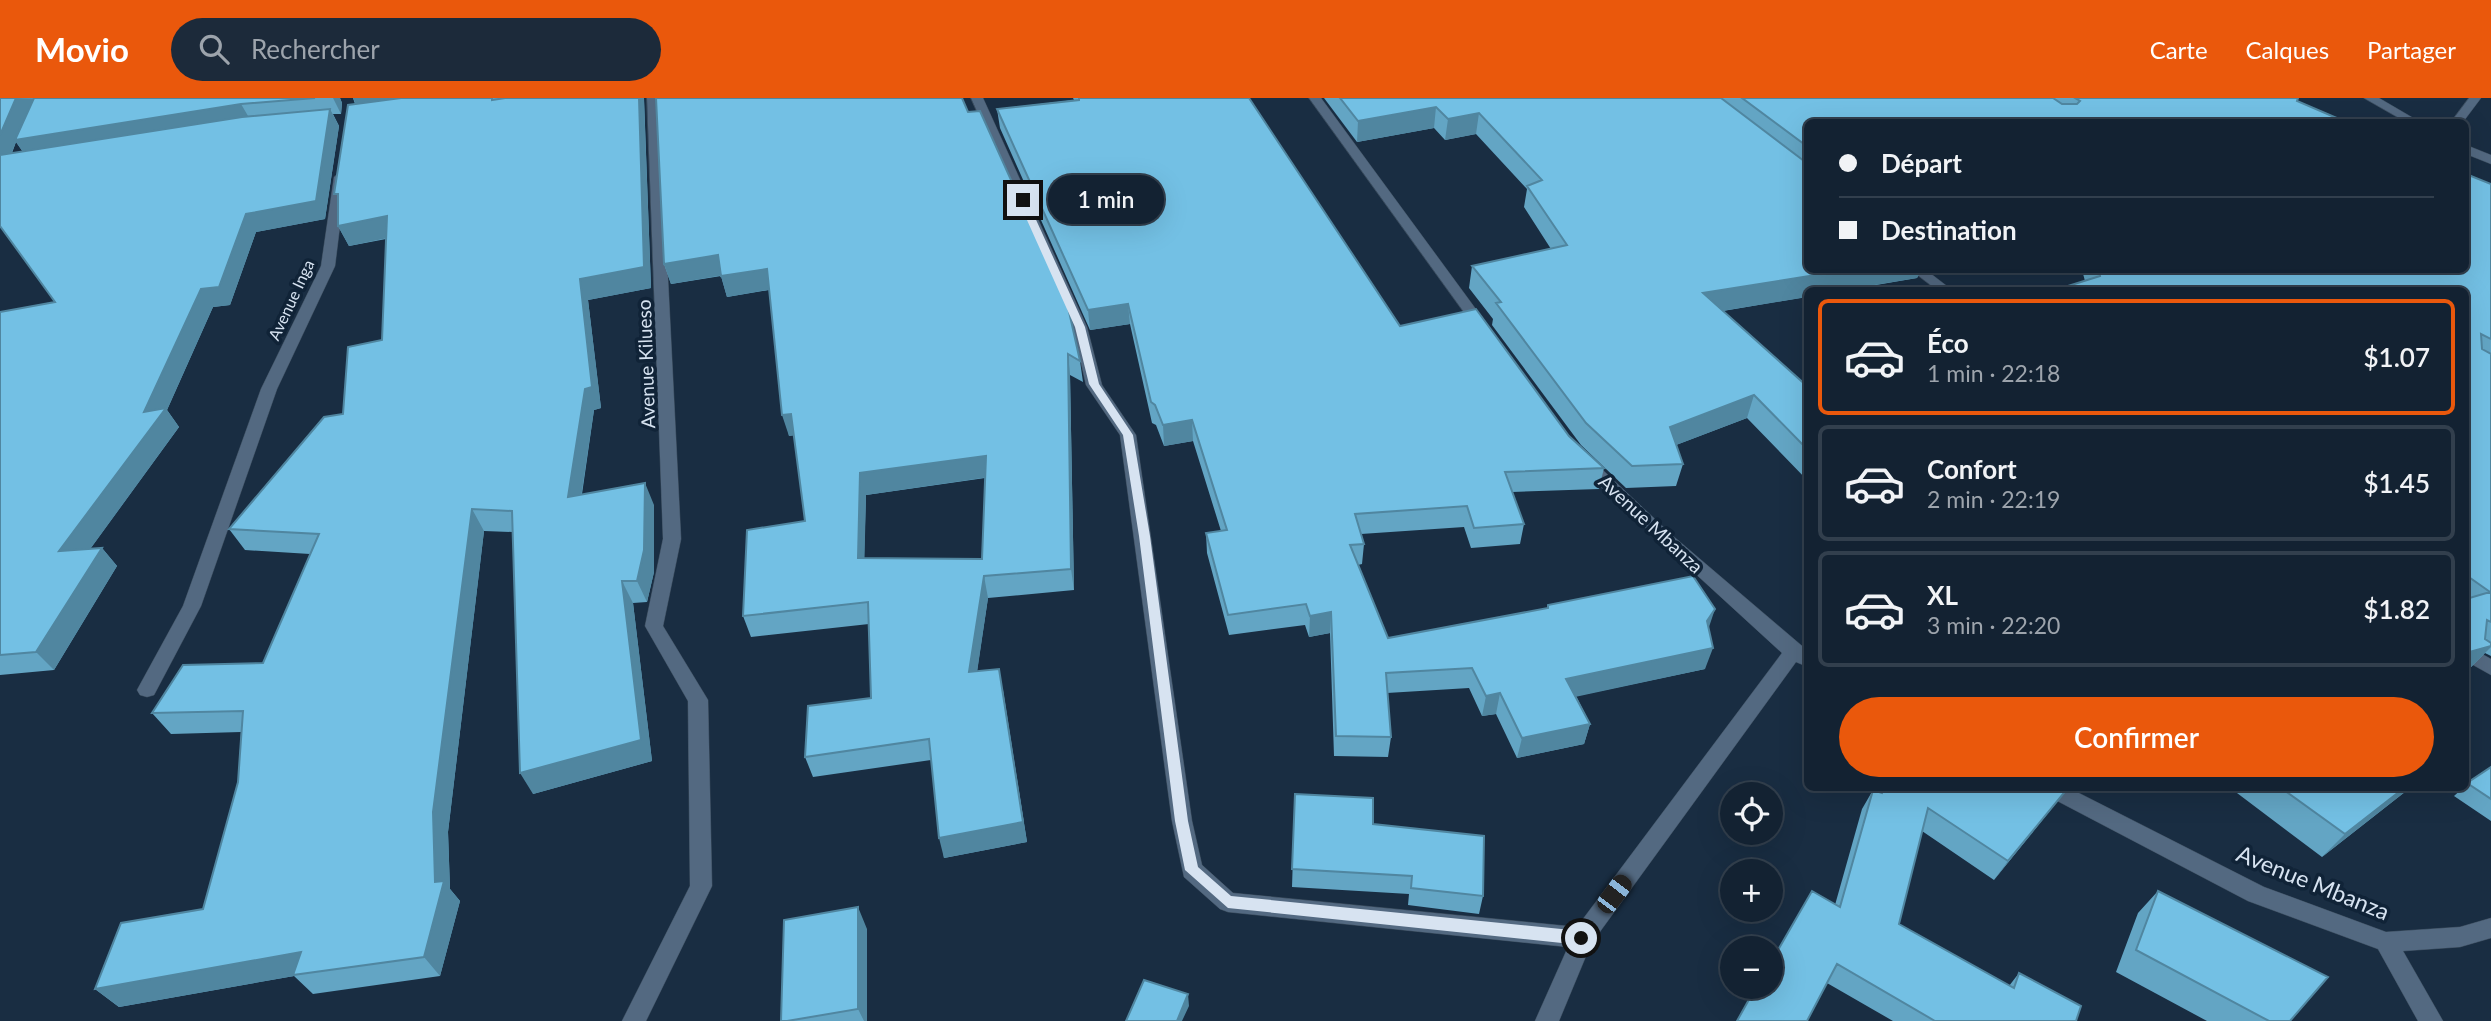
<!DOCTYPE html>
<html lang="fr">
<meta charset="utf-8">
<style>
:root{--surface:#132232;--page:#1c2a3a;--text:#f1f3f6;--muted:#9da4ac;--line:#323f4d;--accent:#ea580c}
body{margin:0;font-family:Lato,sans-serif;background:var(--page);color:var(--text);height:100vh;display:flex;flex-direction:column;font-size:26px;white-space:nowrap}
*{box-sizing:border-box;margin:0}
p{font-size:23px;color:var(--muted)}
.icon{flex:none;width:38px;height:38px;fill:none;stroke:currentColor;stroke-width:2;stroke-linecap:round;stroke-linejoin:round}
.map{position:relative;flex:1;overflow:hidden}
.details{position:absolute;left:1804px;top:189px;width:665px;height:504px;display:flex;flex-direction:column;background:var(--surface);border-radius:10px;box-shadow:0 7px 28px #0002,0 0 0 2px var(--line)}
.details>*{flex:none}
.guide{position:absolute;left:1804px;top:21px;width:665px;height:154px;border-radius:10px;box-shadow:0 7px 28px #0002,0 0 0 2px var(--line);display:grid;align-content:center;height:154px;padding:0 35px;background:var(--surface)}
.controls{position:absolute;left:1720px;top:684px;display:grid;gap:14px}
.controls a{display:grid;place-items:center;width:63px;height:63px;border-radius:50%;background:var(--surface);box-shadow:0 7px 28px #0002,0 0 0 2px var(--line);font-size:35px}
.end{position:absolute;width:32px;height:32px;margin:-16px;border:9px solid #d7e3f1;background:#111;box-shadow:0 0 0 4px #111}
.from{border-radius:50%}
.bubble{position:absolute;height:49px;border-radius:24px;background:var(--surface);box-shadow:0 7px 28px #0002,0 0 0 2px var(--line);font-size:23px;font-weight:600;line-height:49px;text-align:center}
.car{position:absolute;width:21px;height:42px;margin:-21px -10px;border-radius:9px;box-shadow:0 0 5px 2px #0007;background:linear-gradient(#222 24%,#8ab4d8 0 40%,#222 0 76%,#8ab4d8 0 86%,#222 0)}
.guide b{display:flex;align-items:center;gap:24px;height:66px;font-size:26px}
.guide b+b{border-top:2px solid var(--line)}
.guide i{width:18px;height:18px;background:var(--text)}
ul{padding:12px 0 0;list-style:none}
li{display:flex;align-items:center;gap:21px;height:116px;margin:0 14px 10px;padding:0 21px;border:4px solid var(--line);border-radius:10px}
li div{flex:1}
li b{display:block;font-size:26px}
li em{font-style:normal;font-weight:600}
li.current{border-color:var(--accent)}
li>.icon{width:63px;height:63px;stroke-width:1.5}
.cta{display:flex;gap:14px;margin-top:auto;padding:14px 35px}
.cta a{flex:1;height:80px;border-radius:42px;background:var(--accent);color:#fff;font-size:28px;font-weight:600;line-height:80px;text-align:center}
header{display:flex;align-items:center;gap:42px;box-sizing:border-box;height:98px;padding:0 35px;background:var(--accent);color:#fff}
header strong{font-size:33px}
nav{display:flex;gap:38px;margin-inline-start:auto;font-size:24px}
.search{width:490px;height:63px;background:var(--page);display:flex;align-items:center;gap:18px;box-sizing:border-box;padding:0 24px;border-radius:38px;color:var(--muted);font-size:26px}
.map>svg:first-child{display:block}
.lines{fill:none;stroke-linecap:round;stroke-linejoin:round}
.minor-casing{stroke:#3a4b5c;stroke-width:1}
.minor{fill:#536981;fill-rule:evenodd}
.wall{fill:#63a5c4;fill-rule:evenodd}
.shaded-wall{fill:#5086a0}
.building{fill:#73c0e4;stroke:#5086a0;stroke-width:2;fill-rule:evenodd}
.route{fill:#d7e3f1}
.labels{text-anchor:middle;stroke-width:7;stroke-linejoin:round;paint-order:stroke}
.far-street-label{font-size:16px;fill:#d7e3f1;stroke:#102337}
.street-label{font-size:19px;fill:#d7e3f1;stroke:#102337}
.near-street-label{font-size:23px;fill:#d7e3f1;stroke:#102337}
</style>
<header>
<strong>Movio</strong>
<div class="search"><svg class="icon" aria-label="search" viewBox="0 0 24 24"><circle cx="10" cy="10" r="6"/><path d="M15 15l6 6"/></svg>Rechercher</div>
<nav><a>Carte</a><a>Calques</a><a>Partager</a></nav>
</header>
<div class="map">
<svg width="2491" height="923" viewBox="0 0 2491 923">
<rect width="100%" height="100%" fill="#192d42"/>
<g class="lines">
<!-- minor casing -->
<g class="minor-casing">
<path id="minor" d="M 647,0 L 659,0 L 681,441 L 663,528 L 708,602 L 712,788 L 646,923 L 622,923 L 690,788 L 688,603 L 645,528 L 663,441 Z
M 971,0 L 983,0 L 1087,229 L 1102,287 L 1136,337 L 1192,723 L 1202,767 L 1233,795 L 1577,829 L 1782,555 L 1580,370 L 1578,366 L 1580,362 L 1592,362 L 1673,438 L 1808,553 L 1808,569 L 1796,564 L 1591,846 L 1559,923 L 1535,923 L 1568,849 L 1228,814 L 1220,811 L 1184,779 L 1172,723 L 1120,337 L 1086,287 L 1073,229 Z
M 1309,0 L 1321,0 L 1489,229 L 1491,232 L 1489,235 L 1479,235 Z
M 2364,0 L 2379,0 L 2420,24 L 2406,24 Z
M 2469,0 L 2481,0 L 2463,24 L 2451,24 Z
M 2466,47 L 2491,57 L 2491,66 L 2466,56 Z
M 340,75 L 346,79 L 335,168 L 277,291 L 201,508 L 154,597 L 147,599 L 140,597 L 137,592 L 183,508 L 261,291 L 321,168 L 334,79 Z
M 1911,172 L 1926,172 L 1952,192 L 1937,192 Z
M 2466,547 L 2491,561 L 2491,577 L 2466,563 Z
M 2041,690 L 2069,690 L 2264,789 L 2386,834 L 2460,829 L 2491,820 L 2491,840 L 2460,849 L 2403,853 L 2443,923 L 2418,923 L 2378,851 L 2248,803 L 2044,696 Z"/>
</g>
<!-- minor -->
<use href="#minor" class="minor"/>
</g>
<!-- wall -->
<path class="wall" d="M 0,0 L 340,0 L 342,5 L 341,16 L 333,16 L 339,28 L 325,121 L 256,134 L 230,207 L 213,209 L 167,312 L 179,329 L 90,451 L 102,450 L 117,468 L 54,572 L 0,577 L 0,214 L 55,204 L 0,128 ZM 16,44 L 23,54 L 12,55 Z
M 353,0 L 644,0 L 651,190 L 588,202 L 601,310 L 594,312 L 582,396 L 654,407 L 654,474 L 647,504 L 633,505 L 652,663 L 533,696 L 513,434 L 484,433 L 448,734 L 450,791 L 460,803 L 440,878 L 313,896 L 294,878 L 119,909 L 95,891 L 203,811 L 238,684 L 241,634 L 171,636 L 152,615 L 263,565 L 310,456 L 245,452 L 229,431 L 343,316 L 382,242 L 386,141 L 349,148 L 338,128 L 355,6 Z
M 1073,0 L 1249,0 L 1400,228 L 1569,338 L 1604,370 L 1599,391 L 1512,394 L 1524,426 L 1520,446 L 1471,450 L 1464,429 L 1361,436 L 1364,446 L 1362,466 L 1358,467 L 1388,540 L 1708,530 L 1705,571 L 1576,598 L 1590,626 L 1584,646 L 1517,660 L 1496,616 L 1482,618 L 1469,590 L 1387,595 L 1391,639 L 1388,659 L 1334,658 L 1330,535 L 1309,539 L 1305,527 L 1229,537 L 1207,455 L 1206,435 L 1221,433 L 1193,343 L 1164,348 L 1156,327 L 1152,325 L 1130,226 L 1090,232 L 1000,30 L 997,11 L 1074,2 Z
M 1324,0 L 2298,0 L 1808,24 L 1808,172 L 1921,172 L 1917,180 L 1723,213 L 1808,289 L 1808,383 L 1747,320 L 1676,347 L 1683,366 L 1676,388 L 1626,390 L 1581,347 L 1492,227 L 1493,221 L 1469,190 L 1472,168 L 1551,151 L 1524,109 L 1527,91 L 1476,36 L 1445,42 L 1434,30 L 1357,44 Z
M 968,14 L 1080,263 L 1083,284 L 1070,277 L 1074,492 L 988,500 L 977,573 L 1003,592 L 1027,744 L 944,760 L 931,662 L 813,679 L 805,659 L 871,600 L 869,526 L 751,539 L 743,518 L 805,423 L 794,337 L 789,338 L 769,192 L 727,199 L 721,178 L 671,186 L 664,166 ZM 985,380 L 982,461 L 864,460 L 866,397 Z
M 2491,86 L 2491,558 L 2485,555 L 2471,569 L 2466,571 L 2466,192 L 2066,192 L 2068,188 L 2085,183 L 2082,172 L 2466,172 Z
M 1929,172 L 1969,172 L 1937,177 Z
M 2491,669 L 2491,723 L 2454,698 L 2463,690 L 2466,690 L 2466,687 Z
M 1878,690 L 2068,690 L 1994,782 L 1922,733 L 1899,826 L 2009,888 L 2019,875 L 2076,923 L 1893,923 L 1827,885 L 1835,807 L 1862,711 L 1873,692 L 1877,693 Z
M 2242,690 L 2410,690 L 2322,759 L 2237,695 Z
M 1295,696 L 1373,726 L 1483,798 L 1479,816 L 1408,807 L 1409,796 L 1292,789 Z
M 2158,793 L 2290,923 L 2207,923 L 2116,874 L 2138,815 Z
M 867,831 L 867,923 L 781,923 Z"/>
<!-- shaded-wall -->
<path class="shaded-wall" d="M 16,0 L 241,6 L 251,23 L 27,60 L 16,44 L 8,64 L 0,65 L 0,37 Z
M 333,0 L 340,0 L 342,5 L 341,16 Z
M 353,0 L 478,0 L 359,13 Z
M 639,0 L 644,0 L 644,3 L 651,190 L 588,202 L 601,310 L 594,312 L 578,420 L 568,399 L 585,291 L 580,181 Z
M 1436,9 L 1434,30 L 1357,44 L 1358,23 Z
M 330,11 L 339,28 L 325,121 L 256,134 L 230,207 L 213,209 L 167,312 L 179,329 L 75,472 L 59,453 L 144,314 L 201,191 L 246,116 Z
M 1479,15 L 1476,36 L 1445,42 L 1448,21 Z
M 387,118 L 397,138 L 349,148 L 338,128 Z
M 718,157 L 724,177 L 671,186 L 664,166 Z
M 767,171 L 773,191 L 727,199 L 721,178 Z
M 1847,172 L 1921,172 L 1917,180 L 1844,192 L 1808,192 L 1808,199 L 1697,217 L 1703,195 Z
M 1939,172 L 1969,172 L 1937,177 Z
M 1128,206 L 1130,226 L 1090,232 L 1088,212 Z
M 1068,256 L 1070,277 L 1074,492 L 1071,471 Z
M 1754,297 L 1747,320 L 1663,352 L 1670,329 Z
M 791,316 L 798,337 L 789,338 L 782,317 Z
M 1192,322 L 1193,343 L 1164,348 L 1163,327 Z
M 986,358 L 989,379 L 866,397 L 864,481 L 858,460 L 860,375 Z
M 645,385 L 654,407 L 654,474 L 647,504 L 637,483 Z
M 472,411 L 484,433 L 448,734 L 450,791 L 460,803 L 440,878 L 424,859 L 435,784 L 433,714 Z
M 102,450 L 117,468 L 54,572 L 36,554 Z
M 984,478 L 988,500 L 974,595 L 969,574 Z
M 622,483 L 633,505 L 652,663 L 533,696 L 520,675 Z
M 1715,511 L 1708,532 L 1707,523 Z
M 1331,514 L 1330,535 L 1309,539 L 1310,518 Z
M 2491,548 L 2491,549 L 2471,569 L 2466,571 L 2466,555 Z
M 1713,550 L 1705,571 L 1561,602 L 1566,581 Z
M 999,571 L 1027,744 L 944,760 L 939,740 Z
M 1500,595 L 1496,616 L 1482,618 L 1486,598 Z
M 1590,626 L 1584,646 L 1517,660 L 1522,640 Z
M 2068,690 L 2056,705 L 1994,782 L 2008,763 Z
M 2404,690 L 2410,690 L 2322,759 L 2345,736 Z
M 858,809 L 867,831 L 867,923 L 864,923 L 858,911 Z
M 301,854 L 294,878 L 119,909 L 95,891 Z
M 1188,896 L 1189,908 L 1182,923 L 1177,923 Z"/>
<!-- building -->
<path class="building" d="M 0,0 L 16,0 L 0,37 Z
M 34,0 L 315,0 L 241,6 L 15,42 Z
M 401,0 L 492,0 L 492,2 L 505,0 L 639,0 L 644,169 L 580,181 L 592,289 L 585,291 L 568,399 L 645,385 L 644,452 L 637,483 L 622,483 L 641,642 L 520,675 L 512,413 L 472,411 L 433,714 L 435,784 L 444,783 L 424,859 L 293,877 L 301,854 L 95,891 L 121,825 L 203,811 L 238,684 L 243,613 L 152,615 L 183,567 L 263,565 L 319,436 L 229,431 L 324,319 L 343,316 L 348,249 L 382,242 L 387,118 L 338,128 L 338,96 L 334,96 L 348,7 Z
M 656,0 L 962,0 L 968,14 L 980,13 L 1068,209 L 1080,263 L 1068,256 L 1071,471 L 984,478 L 969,574 L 999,571 L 1023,724 L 939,740 L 929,641 L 805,659 L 808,608 L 871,600 L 868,504 L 743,518 L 747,432 L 805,423 L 791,316 L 782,317 L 767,171 L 721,178 L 718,157 L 664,166 ZM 986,358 L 982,461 L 858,460 L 860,375 Z
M 1079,0 L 1249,0 L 1400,228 L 1476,211 L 1569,338 L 1604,370 L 1505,374 L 1524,426 L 1474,430 L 1467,408 L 1355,416 L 1364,446 L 1350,447 L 1388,540 L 1548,510 L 1548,507 L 1693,478 L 1715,511 L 1707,523 L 1713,550 L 1566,581 L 1590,626 L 1522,640 L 1500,595 L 1486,598 L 1472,570 L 1386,575 L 1391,639 L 1336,638 L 1331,514 L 1310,518 L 1306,506 L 1228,517 L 1206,435 L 1227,432 L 1192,322 L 1163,327 L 1155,307 L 1151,304 L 1128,206 L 1088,212 L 997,11 L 1079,2 Z
M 1340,0 L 1721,0 L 1808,66 L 1808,172 L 1847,172 L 1703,195 L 1808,289 L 1808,352 L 1754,297 L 1670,329 L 1683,366 L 1632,368 L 1586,325 L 1496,205 L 1501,204 L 1472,168 L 1567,147 L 1527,88 L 1542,82 L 1479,15 L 1448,21 L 1436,9 L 1358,23 Z
M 1742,0 L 2053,0 L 2062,6 L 2077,6 L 2080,3 L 2075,0 L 2298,0 L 2297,3 L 2346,24 L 1808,24 L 1808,49 Z
M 330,11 L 316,103 L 246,116 L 219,189 L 201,191 L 144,314 L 166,310 L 59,453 L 102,450 L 36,554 L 0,557 L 0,214 L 55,204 L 0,128 L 0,57 L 242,19 Z
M 2466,76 L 2491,86 L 2491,241 L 2481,236 L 2482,251 L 2491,256 L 2491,524 L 2487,522 L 2485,541 L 2491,545 L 2491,548 L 2466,555 L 2466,501 L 2490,494 L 2466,477 L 2466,192 L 2076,192 L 2068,188 L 2100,178 L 2099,172 L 2336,172 L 2337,173 L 2466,172 Z
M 2491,669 L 2491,701 L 2467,685 Z
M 1884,690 L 2068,690 L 2008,763 L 1928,710 L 1899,826 L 2014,890 L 2019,875 L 2081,908 L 2076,923 L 1935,923 L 1837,866 L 1807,923 L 1737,923 L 1756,889 L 1771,889 L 1771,864 L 1812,793 L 1840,809 L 1873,692 L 1882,695 Z
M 2281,690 L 2404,690 L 2345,736 Z
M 1295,696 L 1373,700 L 1373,726 L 1484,738 L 1483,798 L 1411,790 L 1412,778 L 1292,771 Z
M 2158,793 L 2328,879 L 2290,923 L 2269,923 L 2136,852 Z
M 858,809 L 858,911 L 787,923 L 781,923 L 784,822 Z
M 1144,882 L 1188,896 L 1177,923 L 1126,923 Z"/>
<!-- route -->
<path class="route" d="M 1023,99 L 1027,102 L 1085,229 L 1099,286 L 1133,337 L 1150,438 L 1188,723 L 1198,769 L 1231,798 L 1581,833 L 1587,835 L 1589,840 L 1587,845 L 1581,847 L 1228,810 L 1185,772 L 1175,723 L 1139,438 L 1123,337 L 1089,286 L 1075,229 L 1018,102 Z"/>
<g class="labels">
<!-- far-street labels -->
<g class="far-street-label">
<text transform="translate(291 202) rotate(-65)" y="6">Avenue Inga</text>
</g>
<!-- street labels -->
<g class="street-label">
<text transform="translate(646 266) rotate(-92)" y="7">Avenue Kilueso</text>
<text transform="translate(1651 426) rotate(43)" y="7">Avenue Mbanza</text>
</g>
<!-- near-street labels -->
<g class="near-street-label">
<text transform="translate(2313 785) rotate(22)" y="8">Avenue Mbanza</text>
</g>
</g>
</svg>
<div class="controls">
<a><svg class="icon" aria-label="locate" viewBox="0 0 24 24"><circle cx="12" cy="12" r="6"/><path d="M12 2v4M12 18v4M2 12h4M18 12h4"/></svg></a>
<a>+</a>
<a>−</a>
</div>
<i class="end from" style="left:1581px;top:840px"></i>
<i class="end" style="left:1023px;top:102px"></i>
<div class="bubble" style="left:1048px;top:77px;width:116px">1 min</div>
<i class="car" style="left:1614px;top:796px;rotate:37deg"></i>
<div class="guide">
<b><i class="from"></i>Départ</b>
<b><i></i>Destination</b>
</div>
<section class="details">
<ul>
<li class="current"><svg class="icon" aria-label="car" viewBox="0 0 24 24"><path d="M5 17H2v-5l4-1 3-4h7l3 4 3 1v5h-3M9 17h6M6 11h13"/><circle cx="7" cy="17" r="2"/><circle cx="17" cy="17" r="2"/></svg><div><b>Éco</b><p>1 min · 22:18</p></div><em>$1.07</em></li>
<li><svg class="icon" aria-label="car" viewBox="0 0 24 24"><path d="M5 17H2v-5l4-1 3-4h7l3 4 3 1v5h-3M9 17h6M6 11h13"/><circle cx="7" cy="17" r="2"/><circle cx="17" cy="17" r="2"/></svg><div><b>Confort</b><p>2 min · 22:19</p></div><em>$1.45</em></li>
<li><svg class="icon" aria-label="car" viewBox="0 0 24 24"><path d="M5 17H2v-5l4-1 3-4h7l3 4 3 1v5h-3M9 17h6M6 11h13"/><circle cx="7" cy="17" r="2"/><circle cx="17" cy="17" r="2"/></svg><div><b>XL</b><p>3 min · 22:20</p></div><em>$1.82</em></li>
</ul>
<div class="cta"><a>Confirmer</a></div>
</section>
</div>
